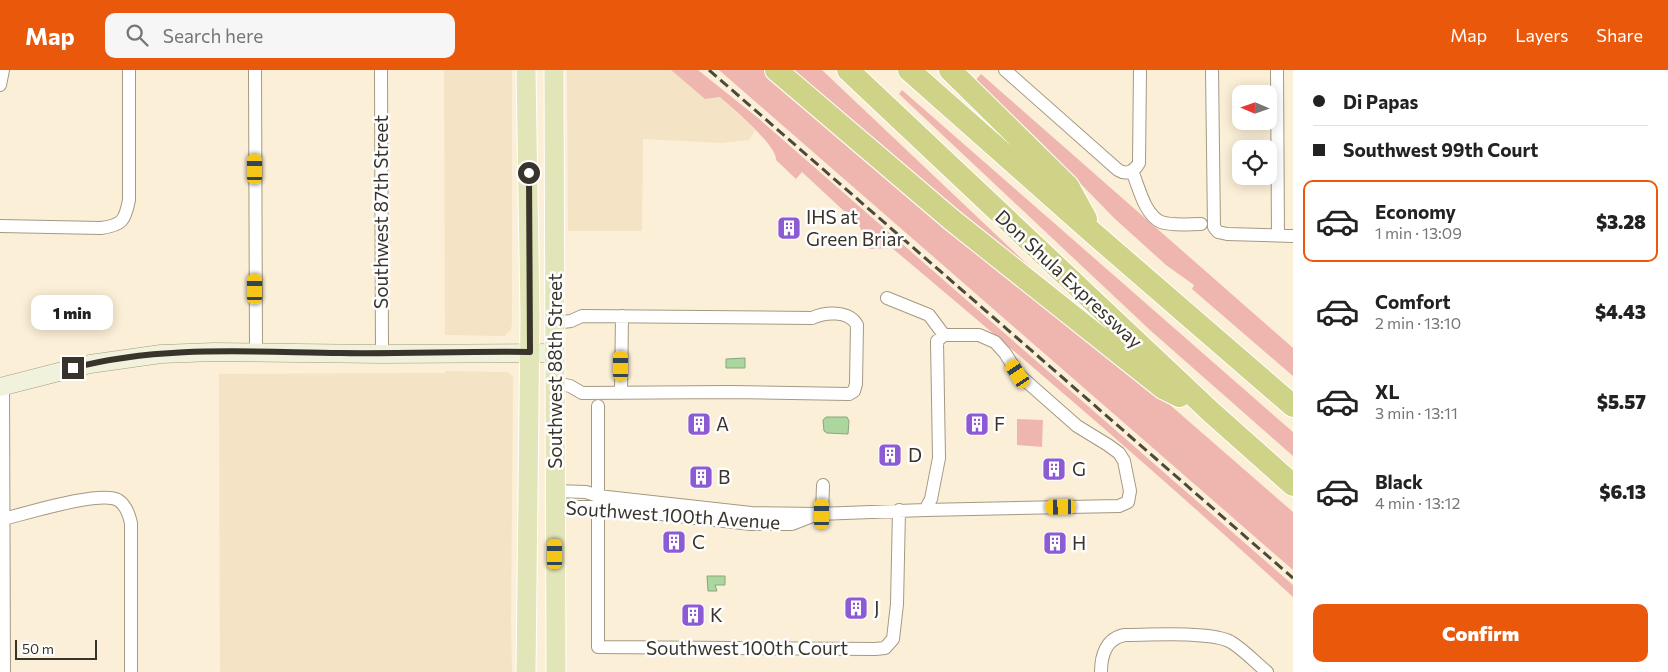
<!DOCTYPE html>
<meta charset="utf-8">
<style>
:root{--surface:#fff;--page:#f6f6f6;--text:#222;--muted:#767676;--line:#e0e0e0;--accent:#ea580c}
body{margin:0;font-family:Commissioner,sans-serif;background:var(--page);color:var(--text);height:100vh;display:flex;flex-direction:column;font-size:19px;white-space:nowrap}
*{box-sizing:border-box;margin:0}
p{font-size:16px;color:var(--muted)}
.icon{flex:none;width:28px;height:28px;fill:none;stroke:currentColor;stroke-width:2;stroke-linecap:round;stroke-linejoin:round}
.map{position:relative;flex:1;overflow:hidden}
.drawer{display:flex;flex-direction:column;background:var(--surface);width:375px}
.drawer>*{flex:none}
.banner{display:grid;align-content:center;height:110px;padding:0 20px;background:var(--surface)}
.needle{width:32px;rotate:272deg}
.controls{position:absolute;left:1232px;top:15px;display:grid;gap:10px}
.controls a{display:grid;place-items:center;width:45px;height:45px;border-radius:10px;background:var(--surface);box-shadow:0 2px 12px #0003;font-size:25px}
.scale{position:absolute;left:15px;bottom:12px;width:82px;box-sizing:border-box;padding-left:5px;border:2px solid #39342b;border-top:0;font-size:14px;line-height:18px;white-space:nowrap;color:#39342b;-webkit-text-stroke:4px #fefefe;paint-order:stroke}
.end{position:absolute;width:22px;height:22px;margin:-11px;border:6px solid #39342b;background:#fff;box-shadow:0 0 0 2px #fff}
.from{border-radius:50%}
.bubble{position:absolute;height:35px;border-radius:10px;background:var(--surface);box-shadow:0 2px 12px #0003;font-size:16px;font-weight:800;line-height:35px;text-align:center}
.car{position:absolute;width:15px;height:30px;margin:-15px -8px;border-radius:6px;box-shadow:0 0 4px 1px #0007;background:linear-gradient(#f5c518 24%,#345 0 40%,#f5c518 0 76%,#345 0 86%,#f5c518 0)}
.banner b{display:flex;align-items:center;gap:18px;height:48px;font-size:19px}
.banner b+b{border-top:1px solid var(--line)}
.banner i{width:12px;height:12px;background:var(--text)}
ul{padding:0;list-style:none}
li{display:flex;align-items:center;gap:15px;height:82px;margin:0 10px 8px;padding:0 10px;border:2px solid transparent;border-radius:10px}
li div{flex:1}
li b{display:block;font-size:19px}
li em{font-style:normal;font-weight:800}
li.selected{border-color:var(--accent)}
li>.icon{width:45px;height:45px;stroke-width:1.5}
.action{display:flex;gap:10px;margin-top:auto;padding:10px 20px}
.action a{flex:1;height:58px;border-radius:10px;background:var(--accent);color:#fff;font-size:20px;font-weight:800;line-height:58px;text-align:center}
header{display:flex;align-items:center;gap:30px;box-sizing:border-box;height:70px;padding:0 25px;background:var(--accent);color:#fff}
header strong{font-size:24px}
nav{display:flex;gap:28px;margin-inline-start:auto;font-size:18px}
.search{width:350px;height:45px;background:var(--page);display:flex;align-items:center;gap:12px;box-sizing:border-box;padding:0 18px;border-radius:10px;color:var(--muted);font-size:19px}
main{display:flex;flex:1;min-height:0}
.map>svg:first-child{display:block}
.built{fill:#f4e3c4}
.green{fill:#efb6b0}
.water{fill:#abd79f;stroke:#89a67c}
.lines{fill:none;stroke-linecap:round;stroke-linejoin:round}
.street-casing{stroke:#a59983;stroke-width:14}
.secondary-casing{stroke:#a59983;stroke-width:19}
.primary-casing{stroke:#fff;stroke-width:21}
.highway-casing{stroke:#fff;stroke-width:24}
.street{stroke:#fff;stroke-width:12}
.secondary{stroke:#f1f2db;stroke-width:18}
.primary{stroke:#e2e5b7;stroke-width:19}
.highway{stroke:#cfd387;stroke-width:22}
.rail{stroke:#4d483d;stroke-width:3;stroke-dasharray:10 5;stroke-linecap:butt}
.route{stroke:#39342b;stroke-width:6}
.labels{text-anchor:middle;stroke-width:5;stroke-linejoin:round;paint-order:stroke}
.street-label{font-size:19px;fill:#39342b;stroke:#fefefe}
.poi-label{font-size:19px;fill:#39342b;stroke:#fefefe;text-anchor:start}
</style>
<header>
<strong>Map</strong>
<div class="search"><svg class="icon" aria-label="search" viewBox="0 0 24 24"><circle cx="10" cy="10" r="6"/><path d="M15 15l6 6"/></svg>Search here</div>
<nav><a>Map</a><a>Layers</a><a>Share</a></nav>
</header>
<main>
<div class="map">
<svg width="1293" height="602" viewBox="0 0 1293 602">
<rect width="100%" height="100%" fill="#fcefd7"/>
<!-- built -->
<path class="built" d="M 444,0 L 512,0 L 512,253 L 511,260 L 504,266 L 445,265 Z
M 567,0 L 671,0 L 705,29 L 720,27 L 755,60 L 749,70 L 721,73 L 643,69 L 642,161 L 568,161 Z
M 445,301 L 504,302 L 509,303 L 513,307 L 511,551 L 512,602 L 220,602 L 219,304 L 445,303 Z"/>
<!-- green -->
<path class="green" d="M 671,0 L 698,0 L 758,48 L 1293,515 L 1293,527 C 1162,407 1028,292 892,178 L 869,179 L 859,155 L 802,102 L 796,109 L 776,90 C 777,75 732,38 720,27 L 705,29 Z
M 719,0 L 769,0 L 1107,280 L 1293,442 L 1293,500 Z
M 786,0 L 822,0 L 1064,229 Z
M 981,4 L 1293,278 L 1293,306 L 1192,219 L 1194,215 L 1166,195 L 1114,148 L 1039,71 L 976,10 Z
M 902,20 L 1293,362 L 1293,386 L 1151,261 L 899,24 Z
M 1017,349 L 1043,350 L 1042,377 L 1017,375 Z"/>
<!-- water -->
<path class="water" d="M 726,289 L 745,288 L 745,298 L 726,298 Z
M 826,347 L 847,347 L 849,351 L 848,364 L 827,363 L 824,361 L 823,350 Z
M 707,506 L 725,506 L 725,515 L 715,515 L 717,521 L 708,521 Z"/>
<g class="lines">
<!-- street casing -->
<g class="street-casing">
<path id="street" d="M 255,0 L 256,282
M 381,0 L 382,284
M 1005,0 L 1118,100 C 1126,105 1134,102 1139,93 L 1140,0
M 1212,0 L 1214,157 L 1218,162 L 1227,164 L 1293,166
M 1277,0 L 1278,165
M 0,15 L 3,0
M 1132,101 C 1139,117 1144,144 1161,152 C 1172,156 1189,154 1201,154
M 0,156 L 101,158 C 122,155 125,151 129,130 L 129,0
M 887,228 L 929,245 L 944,265
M 554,253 L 571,251 L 582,246 L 812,248 C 825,242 849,240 857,255 L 856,314 L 854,321 L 849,324 L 730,322 L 582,323 L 570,316 L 555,313
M 3,317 L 4,602
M 621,323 L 622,246
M 598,336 L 598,577 L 875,579 L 885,578 L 893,569 L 897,534 L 899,440
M 555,421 L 586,422 L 598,426 L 751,443 L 818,444 L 925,440 L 1119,436 L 1128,432 L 1130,421 L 1124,391 L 1119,383 L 1108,375 L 1077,356 L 1018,304 L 1005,283 L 995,272 L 979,265 L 944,265 L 937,271 L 939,388 L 931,429 L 925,440
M 555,437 L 598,437 L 751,454 L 792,454 L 810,447
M 822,444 L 823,415
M 3,449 C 25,444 100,420 118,430 C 126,435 129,444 131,453 L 131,602
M 1101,602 C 1101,586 1106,568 1125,565 C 1149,565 1212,561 1231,572 C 1244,580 1255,592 1267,602"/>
</g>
<!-- secondary casing -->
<g class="secondary-casing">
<path id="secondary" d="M 0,317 L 90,294 L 161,284 L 214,282 L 382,284 L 554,283"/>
</g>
<!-- primary casing -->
<g class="primary-casing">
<path id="primary" d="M 554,0 L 556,602
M 526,602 L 530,246 L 526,0"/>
</g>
<!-- highway casing -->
<g class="highway-casing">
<path id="highway" d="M 776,0 L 952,150 L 1163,318 L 1179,326
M 848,0 L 1211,342 L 1293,415
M 909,0 L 1093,163 L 1293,336
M 950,0 L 1068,116 L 1086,149"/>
</g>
<!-- street -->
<use href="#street" class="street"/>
<!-- secondary -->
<use href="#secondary" class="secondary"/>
<!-- primary -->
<use href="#primary" class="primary"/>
<!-- highway -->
<use href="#highway" class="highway"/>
<!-- rail -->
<path class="rail" d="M 709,0 L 1293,508"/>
</g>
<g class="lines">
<!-- route -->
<path class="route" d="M 73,298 C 160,275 251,282 340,283 C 403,284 467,281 530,282 L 529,103"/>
</g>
<!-- icons -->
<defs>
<g id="building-square" transform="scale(1.25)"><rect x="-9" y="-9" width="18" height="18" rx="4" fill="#8c5ad3" stroke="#fefefe"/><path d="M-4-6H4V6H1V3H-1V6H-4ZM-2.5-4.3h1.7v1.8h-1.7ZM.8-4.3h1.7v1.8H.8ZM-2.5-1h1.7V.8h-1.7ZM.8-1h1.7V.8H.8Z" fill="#fff"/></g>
</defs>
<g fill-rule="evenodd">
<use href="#building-square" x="789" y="158"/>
<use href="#building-square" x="699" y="354"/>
<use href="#building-square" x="977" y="354"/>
<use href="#building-square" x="890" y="385"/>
<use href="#building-square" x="1054" y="399"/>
<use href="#building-square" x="701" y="407"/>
<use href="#building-square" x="674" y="472"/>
<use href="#building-square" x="1055" y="473"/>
<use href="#building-square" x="856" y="538"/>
<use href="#building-square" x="693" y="545"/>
</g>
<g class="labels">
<!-- street labels -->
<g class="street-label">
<text transform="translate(381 142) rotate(-90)" y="7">Southwest 87th Street</text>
<text transform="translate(1069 209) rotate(43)" y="7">Don Shula Expressway</text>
<text transform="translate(555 301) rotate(-90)" y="7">Southwest 88th Street</text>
<text transform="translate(673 445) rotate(4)" y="7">Southwest 100th Avenue</text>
<text x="747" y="585">Southwest 100th Court</text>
</g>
<!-- poi labels -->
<g class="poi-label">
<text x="806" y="154">IHS at<tspan x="806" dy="22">Green Briar</tspan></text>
<text x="716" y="361">A</text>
<text x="994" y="361">F</text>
<text x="908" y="392">D</text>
<text x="1072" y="406">G</text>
<text x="718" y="414">B</text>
<text x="692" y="479">C</text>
<text x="1072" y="480">H</text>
<text x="874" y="545">J</text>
<text x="710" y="552">K</text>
</g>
</g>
</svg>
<div class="controls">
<a><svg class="needle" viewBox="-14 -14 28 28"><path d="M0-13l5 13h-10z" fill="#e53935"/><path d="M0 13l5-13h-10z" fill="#767676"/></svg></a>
<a><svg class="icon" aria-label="locate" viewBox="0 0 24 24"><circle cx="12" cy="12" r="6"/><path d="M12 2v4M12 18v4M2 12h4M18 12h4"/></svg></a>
</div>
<div class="scale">50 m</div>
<i class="end from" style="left:529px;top:103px"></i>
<i class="end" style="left:73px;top:298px"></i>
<div class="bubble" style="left:31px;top:225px;width:82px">1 min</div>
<i class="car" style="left:255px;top:99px;rotate:0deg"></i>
<i class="car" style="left:255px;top:219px;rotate:0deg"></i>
<i class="car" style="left:621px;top:296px;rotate:0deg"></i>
<i class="car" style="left:1018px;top:304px;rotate:327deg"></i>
<i class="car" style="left:1061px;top:437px;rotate:269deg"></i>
<i class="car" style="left:822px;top:444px;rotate:0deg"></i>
<i class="car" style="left:555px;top:484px;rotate:0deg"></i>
</div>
<section class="drawer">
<div class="banner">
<b><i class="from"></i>Di Papas</b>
<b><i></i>Southwest 99th Court</b>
</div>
<ul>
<li class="selected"><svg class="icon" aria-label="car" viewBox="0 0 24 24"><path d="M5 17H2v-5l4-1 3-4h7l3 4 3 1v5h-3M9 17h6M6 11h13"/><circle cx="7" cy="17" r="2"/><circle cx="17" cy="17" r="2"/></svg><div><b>Economy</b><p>1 min · 13:09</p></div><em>$3.28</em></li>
<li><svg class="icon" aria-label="car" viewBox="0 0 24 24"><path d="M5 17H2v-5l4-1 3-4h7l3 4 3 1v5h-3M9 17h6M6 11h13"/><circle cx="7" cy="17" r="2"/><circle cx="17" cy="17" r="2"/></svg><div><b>Comfort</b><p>2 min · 13:10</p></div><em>$4.43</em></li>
<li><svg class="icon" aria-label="car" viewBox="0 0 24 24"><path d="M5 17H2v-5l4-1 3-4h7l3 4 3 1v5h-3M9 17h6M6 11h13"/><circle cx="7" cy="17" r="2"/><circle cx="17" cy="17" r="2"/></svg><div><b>XL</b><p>3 min · 13:11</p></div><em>$5.57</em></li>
<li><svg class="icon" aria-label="car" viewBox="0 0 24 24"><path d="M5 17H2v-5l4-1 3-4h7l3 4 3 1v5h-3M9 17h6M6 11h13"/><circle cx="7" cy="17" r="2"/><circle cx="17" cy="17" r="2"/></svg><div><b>Black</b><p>4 min · 13:12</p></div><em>$6.13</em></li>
</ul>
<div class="action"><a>Confirm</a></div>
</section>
</main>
